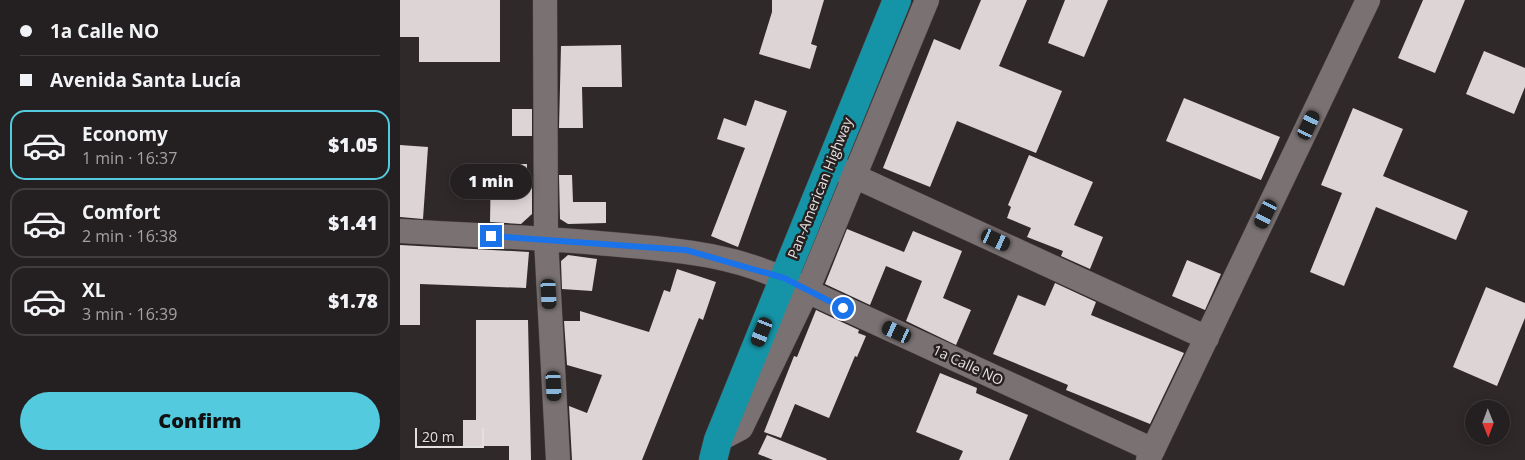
<!DOCTYPE html>
<meta charset="utf-8">
<style>
:root{--surface:#241f20;--page:#302c2d;--text:#f1f3f6;--muted:#a3a2a5;--line:#413d3e;--accent:#54cade}
body{margin:0;font-family:"Open Sans",sans-serif;background:var(--page);color:var(--text);height:100vh;display:flex;flex-direction:column;font-size:19px;white-space:nowrap}
*{box-sizing:border-box;margin:0}
p{font-size:16px;color:var(--muted)}
.icon{flex:none;width:28px;height:28px;fill:none;stroke:currentColor;stroke-width:2;stroke-linecap:round;stroke-linejoin:round}
.map{position:relative;flex:1;overflow:hidden}
.panel{display:flex;flex-direction:column;background:var(--surface);width:400px}
.panel>*{flex:none}
.guide{display:grid;align-content:center;height:110px;padding:0 20px;background:var(--surface)}
.needle{width:32px;rotate:179deg}
.buttons{position:absolute;left:1065px;top:400px;display:grid;gap:10px}
.buttons a{display:grid;place-items:center;width:45px;height:45px;border-radius:50%;background:var(--surface);box-shadow:0 2px 12px #0003,0 0 0 1px var(--line);font-size:25px}
.scale{position:absolute;left:15px;bottom:12px;width:69px;box-sizing:border-box;padding-left:5px;border:2px solid #e4dfe0;border-top:0;font-size:14px;line-height:18px;white-space:nowrap;color:#e4dfe0;-webkit-text-stroke:4px #262020;paint-order:stroke}
.end{position:absolute;width:22px;height:22px;margin:-11px;border:6px solid #1a73e8;background:#fff;box-shadow:0 0 0 2px #fff}
.from{border-radius:50%}
.bubble{position:absolute;height:35px;border-radius:18px;background:var(--surface);box-shadow:0 2px 12px #0003,0 0 0 1px var(--line);font-size:16px;font-weight:800;line-height:35px;text-align:center}
.car{position:absolute;width:15px;height:30px;margin:-15px -8px;border-radius:6px;box-shadow:0 0 4px 1px #0007;background:linear-gradient(#222 24%,#8ab4d8 0 40%,#222 0 76%,#8ab4d8 0 86%,#222 0)}
.guide b{display:flex;align-items:center;gap:18px;height:48px;font-size:19px}
.guide b+b{border-top:1px solid var(--line)}
.guide i{width:12px;height:12px;background:var(--text)}
ul{padding:0;list-style:none}
li{display:flex;align-items:center;gap:15px;height:70px;margin:0 10px 8px;padding:0 10px;border:2px solid var(--line);border-radius:15px}
li div{flex:1}
li b{display:block;font-size:19px}
li em{font-style:normal;font-weight:800}
li.on{border-color:var(--accent)}
li>.icon{width:45px;height:45px;stroke-width:1.5}
.primary-button{display:flex;gap:10px;margin-top:auto;padding:10px 20px}
.primary-button a{flex:1;height:58px;border-radius:30px;background:var(--accent);color:#111;font-size:20px;font-weight:800;line-height:58px;text-align:center}
main{display:flex;flex:1;min-height:0}
.map>svg:first-child{display:block}
.building{fill:#ddd4d5}
.lines{fill:none;stroke-linecap:round;stroke-linejoin:round}
.minor-casing{stroke:#4d4748;stroke-width:25}
.highway-casing{stroke:#4d4748;stroke-width:29}
.minor{stroke:#7a7172;stroke-width:24}
.highway{stroke:#1594a7;stroke-width:28}
.route{stroke:#1a73e8;stroke-width:6}
.labels{text-anchor:middle;stroke-width:5;stroke-linejoin:round;paint-order:stroke}
.street-label{font-size:14px;fill:#e4dfe0;stroke:#262020}
</style>
<main>
<section class="panel">
<div class="guide">
<b><i class="from"></i>1a Calle NO</b>
<b><i></i>Avenida Santa Lucía</b>
</div>
<ul>
<li class="on"><svg class="icon" aria-label="car" viewBox="0 0 24 24"><path d="M5 17H2v-5l4-1 3-4h7l3 4 3 1v5h-3M9 17h6M6 11h13"/><circle cx="7" cy="17" r="2"/><circle cx="17" cy="17" r="2"/></svg><div><b>Economy</b><p>1 min · 16:37</p></div><em>$1.05</em></li>
<li><svg class="icon" aria-label="car" viewBox="0 0 24 24"><path d="M5 17H2v-5l4-1 3-4h7l3 4 3 1v5h-3M9 17h6M6 11h13"/><circle cx="7" cy="17" r="2"/><circle cx="17" cy="17" r="2"/></svg><div><b>Comfort</b><p>2 min · 16:38</p></div><em>$1.41</em></li>
<li><svg class="icon" aria-label="car" viewBox="0 0 24 24"><path d="M5 17H2v-5l4-1 3-4h7l3 4 3 1v5h-3M9 17h6M6 11h13"/><circle cx="7" cy="17" r="2"/><circle cx="17" cy="17" r="2"/></svg><div><b>XL</b><p>3 min · 16:39</p></div><em>$1.78</em></li>
</ul>
<div class="primary-button"><a>Confirm</a></div>
</section>
<div class="map">
<svg width="1125" height="460" viewBox="0 0 1125 460">
<rect width="100%" height="100%" fill="#30292a"/>
<!-- building -->
<path class="building" d="M 0,0 L 100,0 L 100,62 L 19,62 L 19,37 L 0,37 Z
M 372,0 L 424,0 L 411,44 L 417,46 L 410,69 L 359,54 L 372,12 Z
M 581,0 L 627,0 L 599,66 L 662,91 L 636,153 L 557,121 L 530,187 L 483,168 L 534,39 L 560,50 Z
M 665,0 L 708,0 L 684,57 L 648,43 Z
M 1023,0 L 1065,0 L 1035,73 L 998,58 Z
M 221,45 L 222,87 L 182,87 L 183,128 L 159,128 L 161,46 Z
M 1084,51 L 1125,68 L 1125,87 L 1114,114 L 1066,94 Z
M 784,98 L 880,137 L 861,180 L 766,141 Z
M 355,100 L 387,111 L 338,247 L 311,236 L 345,148 L 317,139 L 324,118 L 346,126 Z
M 953,108 L 1003,129 L 983,176 L 1068,211 L 1056,240 L 976,207 L 944,286 L 910,272 L 942,193 L 921,185 Z
M 112,109 L 132,109 L 132,136 L 112,136 Z
M 0,145 L 28,147 L 23,219 L 0,217 Z
M 629,155 L 693,182 L 674,225 L 703,237 L 690,269 L 661,256 L 663,251 L 627,237 L 631,228 L 607,218 L 611,207 L 608,205 Z
M 91,164 L 127,164 L 127,176 L 132,176 L 132,214 L 121,224 L 90,222 Z
M 159,175 L 172,175 L 173,202 L 206,202 L 206,223 L 168,224 L 160,219 Z
M 447,229 L 504,252 L 513,231 L 562,251 L 543,298 L 571,310 L 556,345 L 506,321 L 522,281 L 486,266 L 470,305 L 425,284 Z
M 0,245 L 129,252 L 126,288 L 20,284 L 20,325 L 0,325 Z
M 168,255 L 197,259 L 192,291 L 162,289 L 161,261 Z
M 787,260 L 821,274 L 805,310 L 772,296 Z
M 277,269 L 316,282 L 303,320 L 299,318 L 242,460 L 172,460 L 169,406 L 187,413 L 202,375 L 167,365 L 164,321 L 180,321 L 180,311 L 249,332 L 264,290 L 270,292 Z
M 655,283 L 696,302 L 691,315 L 784,353 L 750,424 L 666,390 L 668,385 L 593,354 L 618,295 L 645,306 Z
M 1086,287 L 1125,303 L 1125,318 L 1097,386 L 1053,367 Z
M 416,310 L 459,330 L 458,333 L 466,336 L 457,357 L 455,356 L 429,418 L 395,404 L 381,438 L 364,432 L 394,356 L 397,357 Z
M 76,320 L 128,320 L 131,460 L 109,460 L 109,446 L 63,446 L 63,420 L 76,420 Z
M 540,373 L 577,388 L 576,393 L 628,415 L 609,460 L 559,460 L 563,451 L 516,432 Z
M 367,435 L 427,459 L 426,460 L 373,460 L 358,454 Z"/>
<g class="lines">
<!-- minor casing -->
<g class="minor-casing">
<path id="minor" d="M 145,0 L 146,239 L 158,460
M 441,170 L 807,338
M 0,231 C 66,235 132,237 198,243 C 270,249 342,253 407,291 L 753,450
M 318,440 L 341,428 L 407,291 L 527,0
M 748,460 L 968,0"/>
</g>
<!-- highway casing -->
<g class="highway-casing">
<path id="highway" d="M 313,460 L 318,440 L 497,0"/>
</g>
<!-- minor -->
<use href="#minor" class="minor"/>
<!-- highway -->
<use href="#highway" class="highway"/>
</g>
<g class="lines">
<!-- route -->
<path class="route" d="M 91,236 L 286,250 L 384,278 L 443,308"/>
</g>
<g class="labels">
<!-- street labels -->
<g class="street-label">
<text transform="translate(420 188) rotate(-68)" y="5">Pan-American Highway</text>
<text transform="translate(568 365) rotate(25)" y="5">1a Calle NO</text>
</g>
</g>
</svg>
<div class="buttons">
<a><svg class="needle" viewBox="-14 -14 28 28"><path d="M0-13l5 13h-10z" fill="#e53935"/><path d="M0 13l5-13h-10z" fill="#a3a2a5"/></svg></a>
</div>
<div class="scale">20 m</div>
<i class="end from" style="left:443px;top:308px"></i>
<i class="end" style="left:91px;top:236px"></i>
<div class="bubble" style="left:50px;top:164px;width:82px">1 min</div>
<i class="car" style="left:909px;top:125px;rotate:25deg"></i>
<i class="car" style="left:866px;top:214px;rotate:206deg"></i>
<i class="car" style="left:596px;top:240px;rotate:115deg"></i>
<i class="car" style="left:149px;top:294px;rotate:177deg"></i>
<i class="car" style="left:362px;top:332px;rotate:202deg"></i>
<i class="car" style="left:497px;top:332px;rotate:295deg"></i>
<i class="car" style="left:154px;top:386px;rotate:177deg"></i>
</div>
</main>
